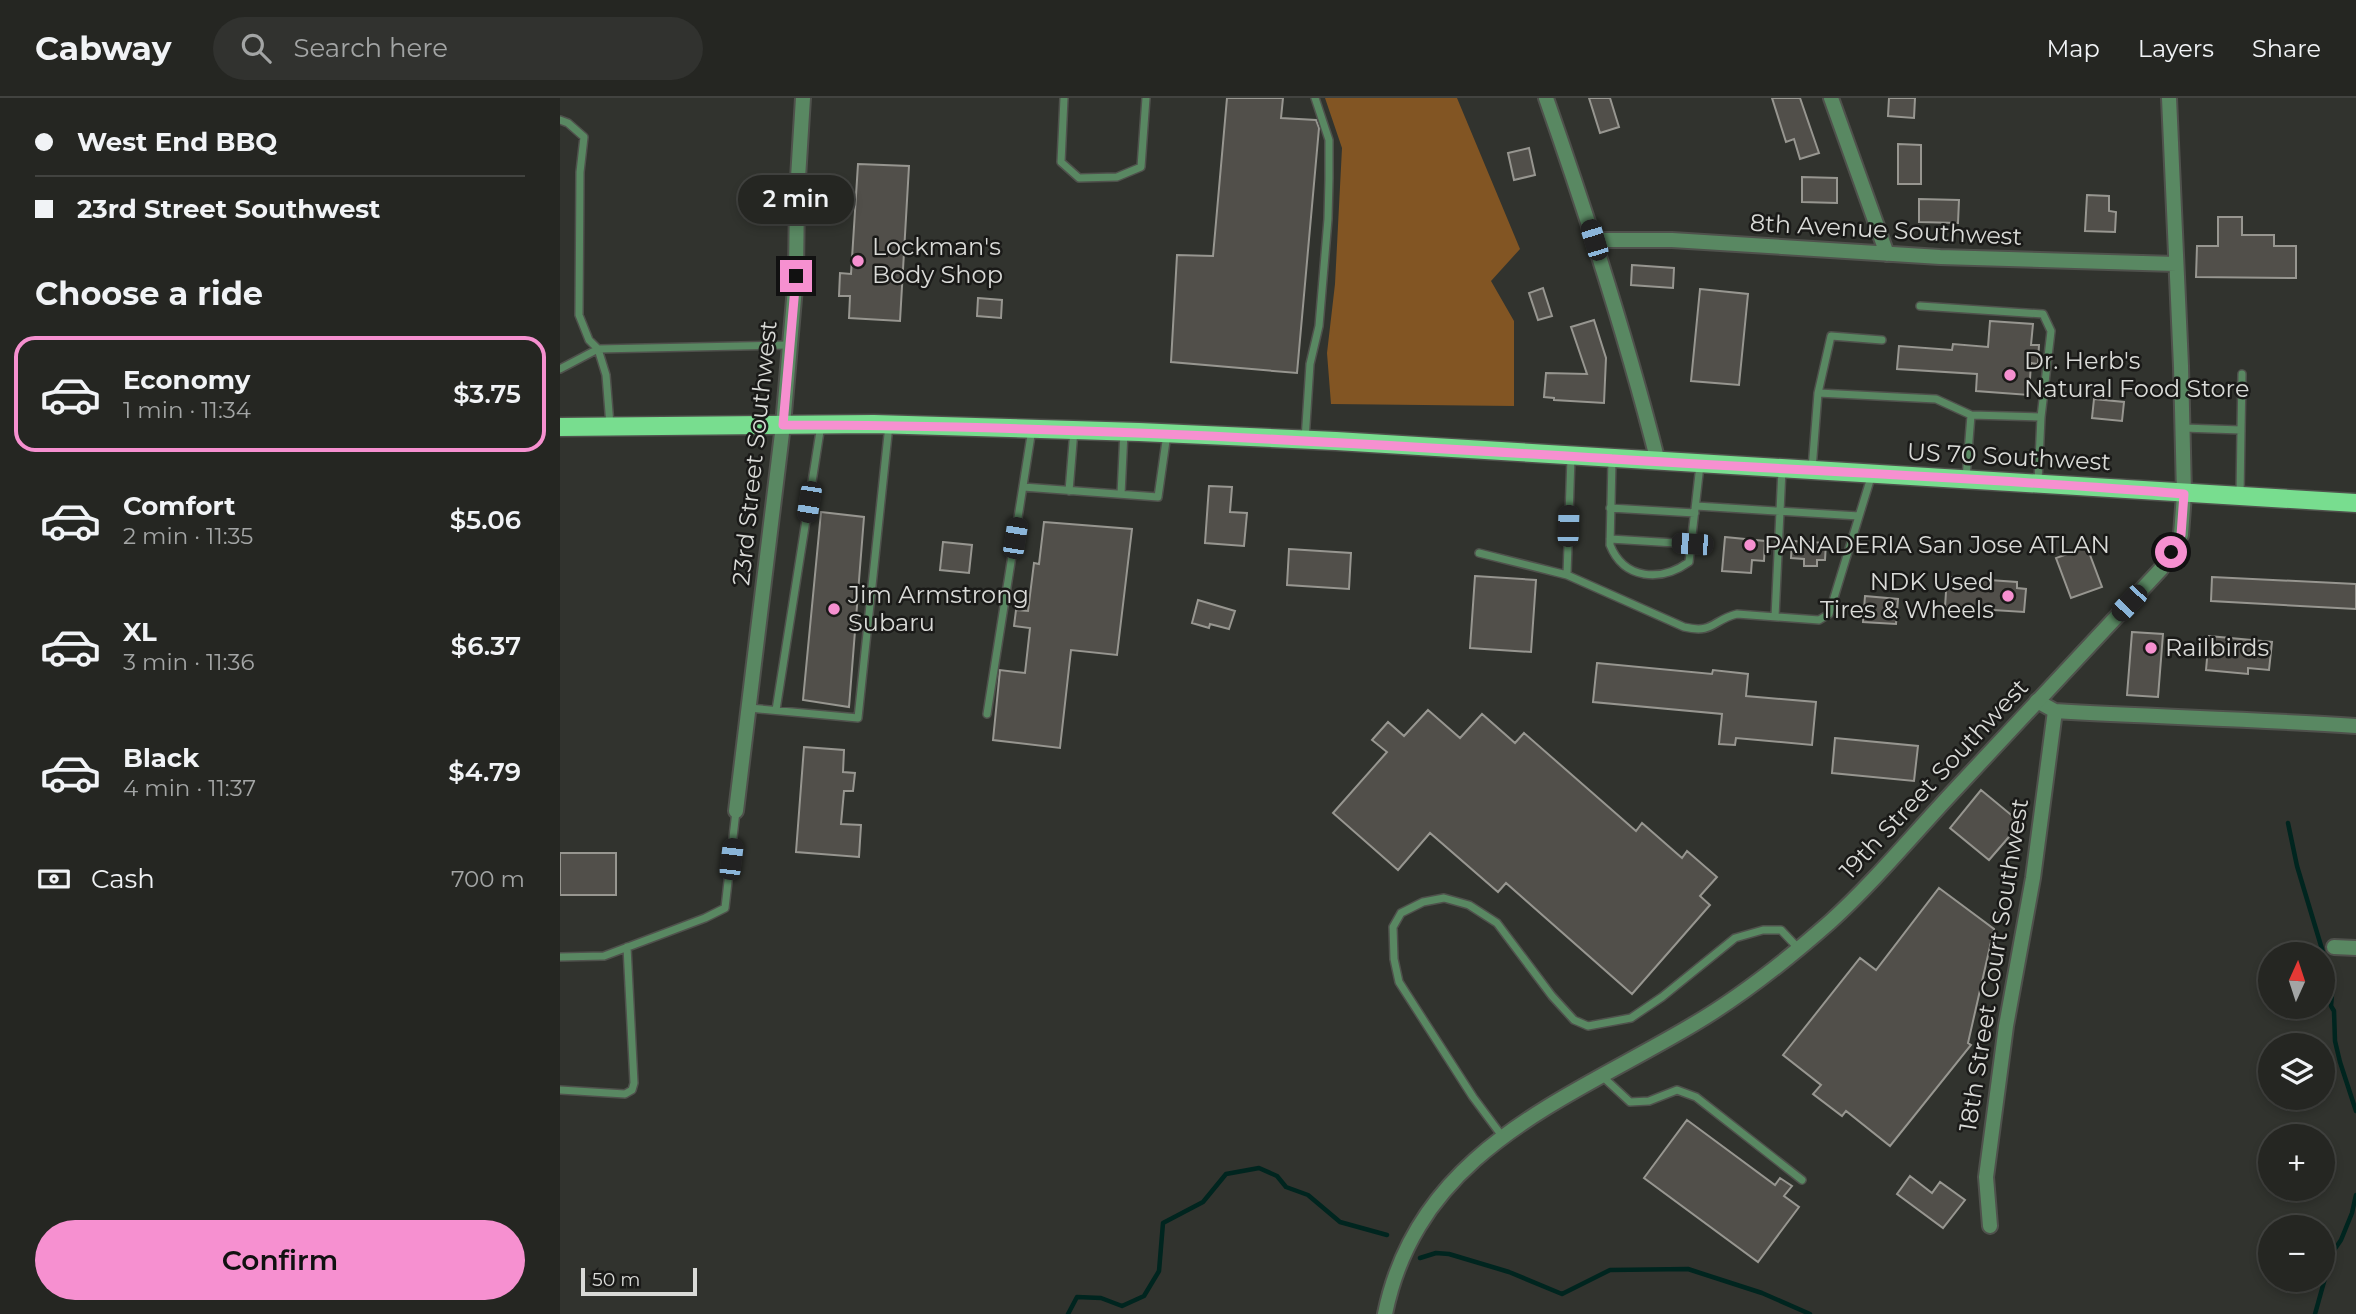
<!DOCTYPE html>
<meta charset="utf-8">
<style>
:root{--surface:#252622;--page:#31322f;--text:#f1f3f6;--muted:#a3a5a5;--line:#424340;--accent:#f690d0}
body{margin:0;font-family:Montserrat,sans-serif;background:var(--page);color:var(--text);height:100vh;display:flex;flex-direction:column;font-size:26px;white-space:nowrap}
*{box-sizing:border-box;margin:0}
p{font-size:23px;color:var(--muted)}
.icon{flex:none;width:38px;height:38px;fill:none;stroke:currentColor;stroke-width:2;stroke-linecap:round;stroke-linejoin:round}
.map{position:relative;flex:1;overflow:hidden}
.drawer{display:flex;flex-direction:column;background:var(--surface);width:560px}
.drawer>*{flex:none}
.hud{display:grid;align-content:center;height:154px;padding:0 35px;background:var(--surface)}
.needle{width:46px;rotate:3deg}
.controls{position:absolute;left:1698px;top:844px;display:grid;gap:14px}
.controls a{display:grid;place-items:center;width:77px;height:77px;border-radius:50%;background:var(--surface);box-shadow:0 4px 10px #0003,0 0 0 2px var(--line);font-size:35px}
.scale{position:absolute;left:21px;bottom:18px;width:116px;box-sizing:border-box;padding-left:7px;border:4px solid #d9dad7;border-top:0;font-size:19px;line-height:24px;white-space:nowrap;color:#d9dad7;-webkit-text-stroke:5px #1a1a18;paint-order:stroke}
.end{position:absolute;width:32px;height:32px;margin:-16px;border:9px solid #f690d0;background:#111;box-shadow:0 0 0 4px #111}
.from{border-radius:50%}
.bubble{position:absolute;height:49px;border-radius:24px;background:var(--surface);box-shadow:0 4px 10px #0003,0 0 0 2px var(--line);font-size:23px;font-weight:600;line-height:49px;text-align:center}
.car{position:absolute;width:21px;height:42px;margin:-21px -10px;border-radius:9px;box-shadow:0 0 5px 2px #0007;background:linear-gradient(#222 24%,#8ab4d8 0 40%,#222 0 76%,#8ab4d8 0 86%,#222 0)}
.hud b{display:flex;align-items:center;gap:24px;height:66px;font-size:26px}
.hud b+b{border-top:2px solid var(--line)}
.hud i{width:18px;height:18px;background:var(--text)}
ul{padding:0;list-style:none}
li{display:flex;align-items:center;gap:21px;height:116px;margin:0 14px 10px;padding:0 21px;border:4px solid transparent;border-radius:21px}
li div{flex:1}
li b{display:block;font-size:26px}
li em{font-style:normal;font-weight:600}
li.current{border-color:var(--accent)}
li>.icon{width:63px;height:63px;stroke-width:1.5}
h2{padding:0 35px;font-size:32px;line-height:84px}
.pay{display:flex;align-items:center;gap:18px;height:77px;padding:0 35px;font-size:26px}
.pay p{margin-inline-start:auto}
.primary-button{display:flex;gap:14px;margin-top:auto;padding:14px 35px}
.primary-button a{flex:1;height:80px;border-radius:42px;background:var(--accent);color:#111;font-size:28px;font-weight:600;line-height:80px;text-align:center}
header{display:flex;align-items:center;gap:42px;box-sizing:border-box;height:98px;padding:0 35px;background:var(--surface);border-bottom:2px solid var(--line)}
header strong{font-size:33px}
nav{display:flex;gap:38px;margin-inline-start:auto;font-size:24px}
.search{width:490px;height:63px;background:var(--page);display:flex;align-items:center;gap:18px;box-sizing:border-box;padding:0 24px;border-radius:38px;color:var(--muted);font-size:26px}
main{display:flex;flex:1;min-height:0}
.map>svg:first-child{display:block}
.forest{fill:#825523}
.lines{fill:none;stroke-linecap:round;stroke-linejoin:round}
.stream{stroke:#00251f;stroke-width:4.5}
.building{fill:#514f4a;stroke:#979690;stroke-width:2}
.service-casing{stroke:#4f514c;stroke-width:10}
.minor-casing{stroke:#4f514c;stroke-width:18}
.tertiary-casing{stroke:#4f514c;stroke-width:18}
.primary-casing{stroke:#4f514c;stroke-width:21}
.service{stroke:#598862;stroke-width:7}
.minor{stroke:#598862;stroke-width:14}
.tertiary{stroke:#598862;stroke-width:14}
.primary{stroke:#78dd8f;stroke-width:18}
.route{stroke:#f690d0;stroke-width:9}
.poi-dot{fill:#f690d0;stroke:#1a1a18;stroke-width:2.5}
.labels{text-anchor:middle;stroke-width:5;stroke-linejoin:round;paint-order:stroke}
.street-label{font-size:24px;fill:#d9dad7;stroke:#1a1a18}
.poi-label{font-size:24px;fill:#d9dad7;stroke:#1a1a18;text-anchor:start}
</style>
<header>
<strong>Cabway</strong>
<div class="search"><svg class="icon" aria-label="search" viewBox="0 0 24 24"><circle cx="10" cy="10" r="6"/><path d="M15 15l6 6"/></svg>Search here</div>
<nav><a>Map</a><a>Layers</a><a>Share</a></nav>
</header>
<main>
<section class="drawer">
<div class="hud">
<b><i class="from"></i>West End BBQ</b>
<b><i></i>23rd Street Southwest</b>
</div>
<h2>Choose a ride</h2>
<ul>
<li class="current"><svg class="icon" aria-label="car" viewBox="0 0 24 24"><path d="M5 17H2v-5l4-1 3-4h7l3 4 3 1v5h-3M9 17h6M6 11h13"/><circle cx="7" cy="17" r="2"/><circle cx="17" cy="17" r="2"/></svg><div><b>Economy</b><p>1 min · 11:34</p></div><em>$3.75</em></li>
<li><svg class="icon" aria-label="car" viewBox="0 0 24 24"><path d="M5 17H2v-5l4-1 3-4h7l3 4 3 1v5h-3M9 17h6M6 11h13"/><circle cx="7" cy="17" r="2"/><circle cx="17" cy="17" r="2"/></svg><div><b>Comfort</b><p>2 min · 11:35</p></div><em>$5.06</em></li>
<li><svg class="icon" aria-label="car" viewBox="0 0 24 24"><path d="M5 17H2v-5l4-1 3-4h7l3 4 3 1v5h-3M9 17h6M6 11h13"/><circle cx="7" cy="17" r="2"/><circle cx="17" cy="17" r="2"/></svg><div><b>XL</b><p>3 min · 11:36</p></div><em>$6.37</em></li>
<li><svg class="icon" aria-label="car" viewBox="0 0 24 24"><path d="M5 17H2v-5l4-1 3-4h7l3 4 3 1v5h-3M9 17h6M6 11h13"/><circle cx="7" cy="17" r="2"/><circle cx="17" cy="17" r="2"/></svg><div><b>Black</b><p>4 min · 11:37</p></div><em>$4.79</em></li>
</ul>
<div class="pay"><svg class="icon" aria-label="cash" viewBox="0 0 24 24"><path d="M3 7h18v10H3z"/><circle cx="12" cy="12" r="2"/></svg>Cash<p>700 m</p></div>
<div class="primary-button"><a>Confirm</a></div>
</section>
<div class="map">
<svg width="1796" height="1216" viewBox="0 0 1796 1216">
<rect width="100%" height="100%" fill="#31332e"/>
<!-- forest -->
<path class="forest" d="M 765,0 L 897,0 L 960,151 L 931,183 L 954,223 L 954,308 L 771,306 L 767,255 L 775,186 L 782,50 Z"/>
<g class="lines">
<!-- stream -->
<path class="stream" d="M 1728,725 L 1737,768 L 1768,871 L 1772,896 L 1771,908 L 1774,913 L 1775,943 L 1780,964 L 1796,1013
M 860,1160 L 876,1155 L 889,1156 L 949,1174 L 1002,1196 L 1050,1172 L 1128,1171 L 1202,1195 L 1250,1216
M 508,1216 L 517,1199 L 541,1200 L 562,1208 L 584,1198 L 599,1173 L 603,1125 L 643,1104 L 666,1076 L 699,1070 L 717,1078 L 726,1089 L 748,1097 L 780,1124 L 827,1137
M 1755,1216 L 1772,1155 L 1781,1142 L 1792,1115 L 1796,1097"/>
</g>
<!-- building -->
<path class="building" d="M 667,0 L 723,0 L 721,20 L 756,22 L 759,30 L 737,275 L 611,264 L 617,157 L 653,158 Z
M 1029,0 L 1050,0 L 1059,29 L 1040,35 Z
M 1212,0 L 1240,0 L 1259,55 L 1240,61 L 1234,41 L 1226,44 Z
M 1329,0 L 1355,0 L 1354,20 L 1328,18 Z
M 1338,46 L 1361,47 L 1361,86 L 1338,86 Z
M 969,50 L 975,77 L 954,82 L 948,55 Z
M 298,66 L 349,68 L 340,223 L 289,220 L 290,198 L 279,198 L 280,175 L 291,176 Z
M 1242,79 L 1277,80 L 1277,105 L 1242,104 Z
M 1527,97 L 1549,98 L 1549,113 L 1556,114 L 1555,134 L 1525,133 Z
M 1359,101 L 1399,102 L 1398,125 L 1359,124 Z
M 1658,119 L 1682,119 L 1682,137 L 1714,137 L 1714,148 L 1736,148 L 1736,180 L 1636,179 L 1637,148 L 1658,148 Z
M 1072,167 L 1114,170 L 1113,190 L 1071,187 Z
M 983,190 L 992,218 L 978,222 L 969,195 Z
M 1140,191 L 1188,196 L 1179,287 L 1131,283 Z
M 418,200 L 442,202 L 441,220 L 417,218 Z
M 1034,222 L 1046,260 L 1044,305 L 994,302 L 994,300 L 984,299 L 986,275 L 1027,276 L 1011,229 Z
M 1430,223 L 1473,226 L 1471,247 L 1479,247 L 1478,266 L 1471,265 L 1469,297 L 1416,293 L 1417,276 L 1337,271 L 1339,248 L 1392,252 L 1393,246 L 1428,249 Z
M 1534,301 L 1564,304 L 1562,323 L 1532,320 Z
M 649,388 L 672,389 L 670,414 L 687,415 L 684,448 L 645,445 Z
M 261,414 L 304,419 L 289,609 L 243,602 Z
M 484,424 L 572,431 L 557,557 L 511,552 L 500,650 L 433,642 L 440,572 L 465,575 L 470,530 L 454,528 L 456,512 L 468,513 L 474,465 L 479,466 Z
M 1165,439 L 1205,443 L 1204,463 L 1192,462 L 1191,475 L 1162,473 Z
M 1232,443 L 1266,445 L 1265,462 L 1257,462 L 1257,468 L 1244,468 L 1244,461 L 1231,460 Z
M 383,444 L 412,447 L 409,475 L 380,472 Z
M 1527,449 L 1542,489 L 1511,500 L 1496,460 Z
M 729,451 L 791,455 L 789,491 L 727,487 Z
M 915,478 L 976,482 L 971,554 L 910,550 Z
M 1387,479 L 1457,484 L 1457,490 L 1466,491 L 1464,514 L 1385,509 Z
M 1652,479 L 1796,486 L 1796,511 L 1651,503 Z
M 1305,498 L 1338,501 L 1336,526 L 1303,524 Z
M 638,502 L 675,513 L 669,531 L 650,526 L 649,530 L 632,525 Z
M 1572,534 L 1603,536 L 1598,599 L 1567,597 Z
M 1649,538 L 1712,544 L 1709,572 L 1688,570 L 1688,576 L 1646,572 Z
M 1037,565 L 1152,576 L 1153,572 L 1188,576 L 1186,598 L 1256,604 L 1252,647 L 1176,640 L 1175,647 L 1159,646 L 1162,616 L 1033,604 Z
M 868,612 L 900,640 L 922,616 L 955,645 L 964,635 L 1076,733 L 1082,725 L 1122,760 L 1127,753 L 1157,779 L 1140,798 L 1150,807 L 1072,896 L 946,785 L 938,794 L 870,735 L 838,772 L 773,715 L 827,654 L 812,642 L 828,624 L 844,638 Z
M 1275,640 L 1358,648 L 1354,683 L 1272,675 Z
M 244,649 L 284,652 L 283,674 L 295,675 L 293,693 L 284,693 L 281,726 L 301,727 L 299,759 L 236,754 Z
M 1421,692 L 1461,725 L 1429,762 L 1390,730 Z
M 0,755 L 56,755 L 56,797 L 0,797 Z
M 1379,790 L 1434,831 L 1408,945 L 1411,947 L 1330,1048 L 1286,1013 L 1282,1018 L 1253,996 L 1261,987 L 1223,957 L 1300,860 L 1316,872 Z
M 1127,1022 L 1215,1087 L 1220,1080 L 1232,1088 L 1224,1098 L 1239,1109 L 1198,1164 L 1084,1080 Z
M 1350,1078 L 1372,1095 L 1380,1084 L 1405,1102 L 1383,1130 L 1337,1096 Z"/>
<g class="lines">
<!-- service casing -->
<g class="service-casing">
<path id="service" d="M 504,0 L 501,64 L 519,80 L 557,79 L 581,69 L 586,0
M 0,22 L 8,25 L 24,39 L 20,74 L 19,217 L 29,242 L 38,251 L 46,277 L 50,327
M 1360,208 L 1483,216 L 1491,233 L 1481,319
M 0,271 L 38,251 L 229,247
M 1258,295 L 1271,238 L 1322,242
M 1411,317 L 1481,319 L 1478,384
M 1623,330 L 1681,332 L 1680,398
M 1681,332 L 1682,276
M 745,342 L 750,266 L 759,228 L 768,121 L 769,81 L 769,42 L 755,0
M 1052,362 L 1050,447 C 1064,482 1101,484 1129,464 L 1140,367
M 1252,371 L 1258,295 L 1376,301 L 1411,317 L 1406,380
M 463,389 L 598,399 L 607,336
M 509,393 L 514,332
M 561,396 L 564,334
M 1136,408 L 1299,418
M 1050,410 L 1135,415
M 1050,441 L 1132,446
M 919,455 L 1007,477 L 1011,359
M 1007,477 L 1124,529 C 1154,536 1152,522 1177,516 L 1259,522 L 1269,516 L 1312,376
M 1215,519 L 1222,371
M 189,610 L 298,620 L 329,327
M 216,612 L 261,327
M 427,616 L 472,331
M 0,859 L 44,858 L 145,820 L 165,810 L 176,713
M 1042,978 L 1070,1004 L 1089,1003 L 1117,992 L 1136,999 L 1242,1082
M 0,992 L 65,996 L 72,992 L 74,985 L 67,849
M 942,1038 L 913,999 L 839,884 L 834,861 L 833,829 L 841,815 L 863,804 L 884,800 L 909,807 L 937,825 L 992,898 L 1014,922 L 1028,928 L 1071,920 L 1102,899 L 1175,840 L 1203,832 L 1221,832 L 1239,851"/>
</g>
<!-- minor casing -->
<g class="minor-casing">
<path id="minor" d="M 986,0 C 1028,120 1067,241 1098,364
M 1271,0 L 1327,156
M 1609,0 L 1621,268 L 1624,396
M 1034,142 L 1112,142 L 1380,159 L 1616,166
M 1477,603 L 1495,613 C 1595,619 1696,621 1796,628
M 176,713 L 223,327 L 236,178 L 237,96 L 243,0
M 1774,849 L 1796,850
M 1430,1128 L 1426,1079 L 1446,928 L 1473,780 L 1495,613"/>
</g>
<!-- tertiary casing -->
<g class="tertiary-casing">
<path id="tertiary" d="M 825,1216 C 858,1052 1007,1002 1134,926 C 1183,897 1228,861 1270,824 C 1313,785 1351,739 1391,696 C 1461,621 1531,546 1601,471 L 1621,437 L 1624,396"/>
</g>
<!-- primary casing -->
<g class="primary-casing">
<path id="primary" d="M 0,329 L 314,326 L 579,334 L 776,343 L 1796,405"/>
</g>
<!-- service -->
<use href="#service" class="service"/>
<!-- minor -->
<use href="#minor" class="minor"/>
<!-- tertiary -->
<use href="#tertiary" class="tertiary"/>
<!-- primary -->
<use href="#primary" class="primary"/>
</g>
<g class="lines">
<!-- route -->
<path class="route" d="M 236,178 L 223,327 C 501,327 777,344 1054,361 C 1244,373 1434,380 1624,396 L 1621,437 L 1611,454"/>
</g>
<!-- markers -->
<g class="poi-dot">
<circle cx="298" cy="163" r="7"/>
<circle cx="1450" cy="277" r="7"/>
<circle cx="1190" cy="447" r="7"/>
<circle cx="1448" cy="498" r="7"/>
<circle cx="274" cy="511" r="7"/>
<circle cx="1591" cy="550" r="7"/>
</g>
<g class="labels">
<!-- street labels -->
<g class="street-label">
<text transform="translate(1326 132) rotate(3)" y="8">8th Avenue Southwest</text>
<text transform="translate(195 355) rotate(-84)" y="8">23rd Street Southwest</text>
<text transform="translate(1449 359) rotate(3)" y="8">US 70 Southwest</text>
<text transform="translate(1374 681) rotate(-47)" y="8">19th Street Southwest</text>
<text transform="translate(1434 867) rotate(-81)" y="8">18th Street Court Southwest</text>
</g>
<!-- poi labels -->
<g class="poi-label">
<text x="312" y="157">Lockman's<tspan x="312" dy="28">Body Shop</tspan></text>
<text x="1464" y="271">Dr. Herb's<tspan x="1464" dy="28">Natural Food Store</tspan></text>
<text x="1204" y="455">PANADERIA San Jose ATLAN</text>
<text x="1434" y="492" text-anchor="end">NDK Used<tspan x="1434" dy="28">Tires &amp; Wheels</tspan></text>
<text x="288" y="505">Jim Armstrong<tspan x="288" dy="28">Subaru</tspan></text>
<text x="1605" y="558">Railbirds</text>
</g>
</g>
</svg>
<div class="controls">
<a><svg class="needle" viewBox="-14 -14 28 28"><path d="M0-13l5 13h-10z" fill="#e53935"/><path d="M0 13l5-13h-10z" fill="#a3a5a5"/></svg></a>
<a><svg class="icon" aria-label="layers" viewBox="0 0 24 24"><path d="M12 4l9 5-9 5-9-5zM3 14l9 5 9-5"/></svg></a>
<a>+</a>
<a>−</a>
</div>
<div class="scale">50 m</div>
<i class="end from" style="left:1611px;top:454px"></i>
<i class="end" style="left:236px;top:178px"></i>
<div class="bubble" style="left:178px;top:77px;width:116px">2 min</div>
<i class="car" style="left:1034px;top:142px;rotate:343deg"></i>
<i class="car" style="left:249px;top:404px;rotate:189deg"></i>
<i class="car" style="left:1008px;top:428px;rotate:2deg"></i>
<i class="car" style="left:455px;top:440px;rotate:9deg"></i>
<i class="car" style="left:1132px;top:446px;rotate:274deg"></i>
<i class="car" style="left:1569px;top:505px;rotate:223deg"></i>
<i class="car" style="left:171px;top:761px;rotate:7deg"></i>
</div>
</main>
